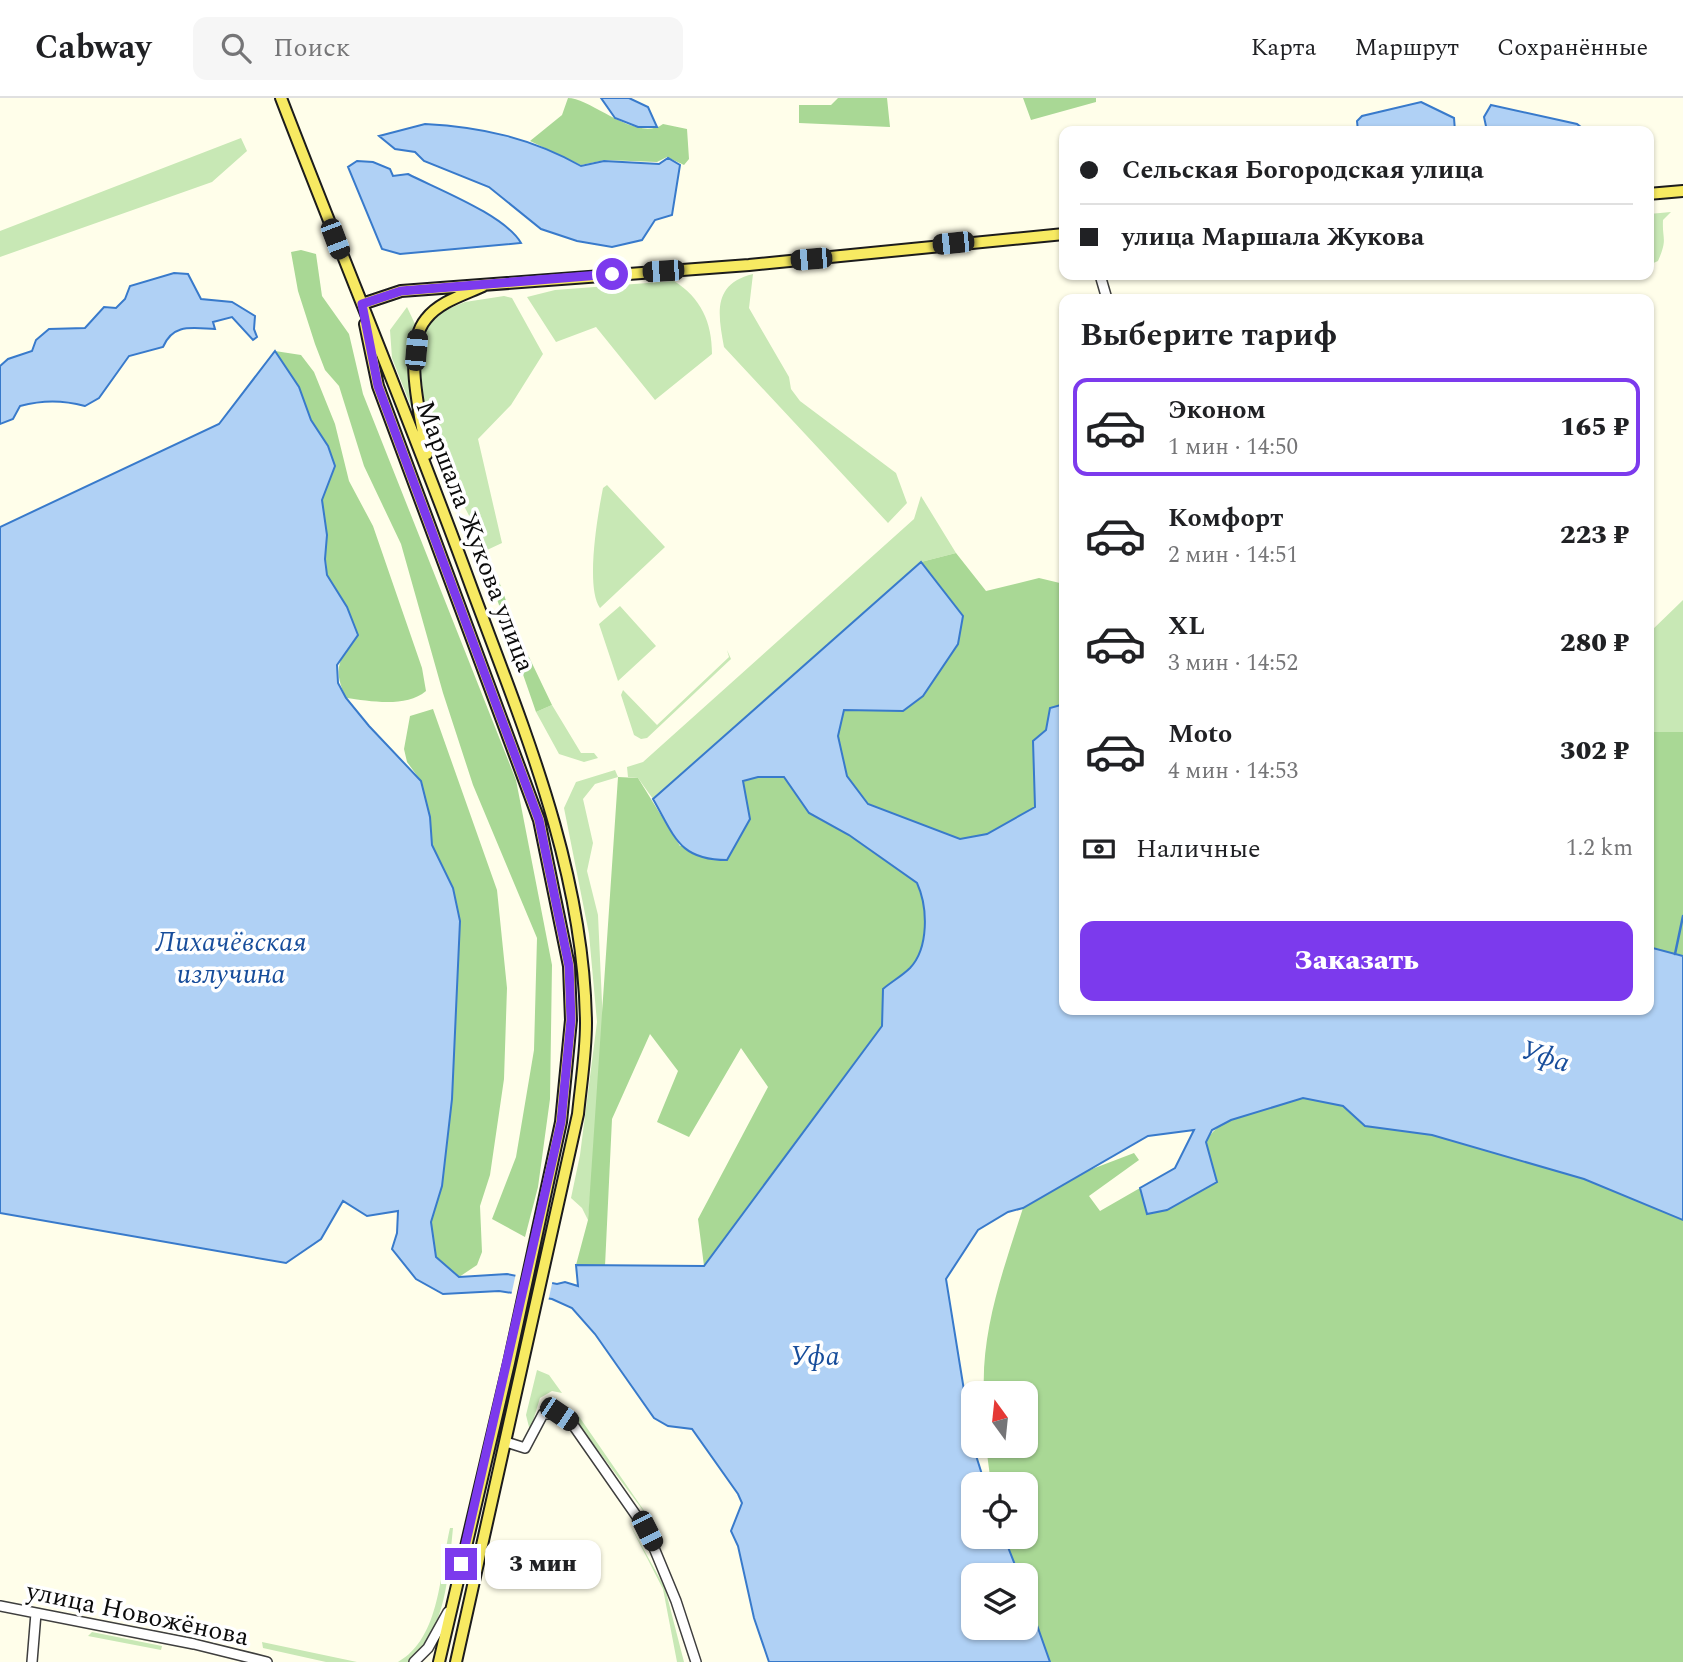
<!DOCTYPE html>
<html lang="ru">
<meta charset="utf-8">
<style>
:root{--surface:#fff;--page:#f6f6f6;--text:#202124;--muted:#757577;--line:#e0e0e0;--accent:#7c3aed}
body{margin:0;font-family:Spectral,serif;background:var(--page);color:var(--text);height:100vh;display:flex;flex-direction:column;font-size:26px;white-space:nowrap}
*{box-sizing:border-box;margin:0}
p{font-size:23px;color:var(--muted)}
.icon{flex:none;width:38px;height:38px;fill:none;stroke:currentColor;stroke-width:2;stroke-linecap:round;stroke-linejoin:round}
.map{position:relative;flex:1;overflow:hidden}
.sheet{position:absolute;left:1059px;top:196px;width:595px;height:721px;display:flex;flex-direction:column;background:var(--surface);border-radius:14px;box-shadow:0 2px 5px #0004}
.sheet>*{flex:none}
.banner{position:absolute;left:1059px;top:28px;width:595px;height:154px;border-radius:14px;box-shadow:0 2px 5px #0004;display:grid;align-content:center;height:154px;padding:0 21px;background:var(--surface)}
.needle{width:46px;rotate:345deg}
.buttons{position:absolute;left:961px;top:1283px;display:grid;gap:14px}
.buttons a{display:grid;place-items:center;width:77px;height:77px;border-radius:14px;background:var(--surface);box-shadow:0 2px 5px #0004;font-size:35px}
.end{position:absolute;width:32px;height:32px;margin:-16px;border:9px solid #7c3aed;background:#fff;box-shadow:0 0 0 4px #fff}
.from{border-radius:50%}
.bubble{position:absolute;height:49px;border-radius:14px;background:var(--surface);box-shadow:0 2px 5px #0004;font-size:23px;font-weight:800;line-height:49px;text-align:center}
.car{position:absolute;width:21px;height:42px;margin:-21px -10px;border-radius:9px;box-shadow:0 0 5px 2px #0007;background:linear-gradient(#222 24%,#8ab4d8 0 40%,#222 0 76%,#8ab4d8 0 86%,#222 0)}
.banner b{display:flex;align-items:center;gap:24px;height:66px;font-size:26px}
.banner b+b{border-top:2px solid var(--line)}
.banner i{width:18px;height:18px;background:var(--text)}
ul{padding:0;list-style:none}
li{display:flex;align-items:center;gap:21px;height:98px;margin:0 14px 10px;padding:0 7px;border:4px solid transparent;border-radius:14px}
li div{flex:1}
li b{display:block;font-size:26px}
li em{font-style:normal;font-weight:800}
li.on{border-color:var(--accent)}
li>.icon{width:63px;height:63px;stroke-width:1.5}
h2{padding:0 21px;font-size:32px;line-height:84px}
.pay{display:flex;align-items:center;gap:18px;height:77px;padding:0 21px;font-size:26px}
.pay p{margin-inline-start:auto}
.button{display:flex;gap:14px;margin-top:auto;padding:14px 21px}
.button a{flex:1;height:80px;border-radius:14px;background:var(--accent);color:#fff;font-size:28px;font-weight:800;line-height:80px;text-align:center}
header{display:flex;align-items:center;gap:42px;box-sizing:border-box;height:98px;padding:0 35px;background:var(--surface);border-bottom:2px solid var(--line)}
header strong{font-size:33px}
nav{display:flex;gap:38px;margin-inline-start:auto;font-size:24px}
.search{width:490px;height:63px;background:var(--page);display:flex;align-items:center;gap:18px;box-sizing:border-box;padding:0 24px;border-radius:14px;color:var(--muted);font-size:26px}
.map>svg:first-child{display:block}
.green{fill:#c8e8b5}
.forest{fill:#a9d895}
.water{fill:#b0d1f5;stroke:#387acb;stroke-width:2}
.pier{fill:#fffeea}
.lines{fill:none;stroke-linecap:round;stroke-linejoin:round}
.stream{stroke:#387acb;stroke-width:2.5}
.minor-casing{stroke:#3e3e3e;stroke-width:12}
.major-casing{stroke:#1c1c1c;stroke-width:14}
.minor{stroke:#fff;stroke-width:9}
.major{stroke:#f7ea62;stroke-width:10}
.route{stroke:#7c3aed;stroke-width:9}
.labels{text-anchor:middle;stroke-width:7;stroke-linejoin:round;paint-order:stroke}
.street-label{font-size:26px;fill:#0b0b0b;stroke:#fff}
.water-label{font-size:28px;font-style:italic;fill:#174d9b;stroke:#fff}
</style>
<header>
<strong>Cabway</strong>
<div class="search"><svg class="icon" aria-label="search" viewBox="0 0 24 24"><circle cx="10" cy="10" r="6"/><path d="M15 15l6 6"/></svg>Поиск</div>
<nav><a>Карта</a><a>Маршрут</a><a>Сохранённые</a></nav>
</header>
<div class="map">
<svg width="1683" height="1564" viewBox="0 0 1683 1564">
<rect width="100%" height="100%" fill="#fffeea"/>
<!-- green -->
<path class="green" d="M 241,40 L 247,53 L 212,84 L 0,159 L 0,133 Z
M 1671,114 L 1663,122 C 1662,142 1668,140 1658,163 L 1649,167 L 1649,116 Z
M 753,176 L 749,210 L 789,279 L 791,291 L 800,303 L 896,375 L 907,405 L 888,425 L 724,249 C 718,216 712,186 753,176 Z
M 674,183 C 701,200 712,224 712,256 L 655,302 L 596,229 L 556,244 L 527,199 L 555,192 Z
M 504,198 L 512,200 L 543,256 L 511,307 L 478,341 L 502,445 L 487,452 L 428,339 L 418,248 L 428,225 L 443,213 L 465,204 Z
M 407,209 L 415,226 L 407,249 L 412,311 L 392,260 L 390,232 Z
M 607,387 L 665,449 L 600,510 C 585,489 598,415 603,390 Z
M 921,398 L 956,455 L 921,464 L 653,701 L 638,680 L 628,679 L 627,669 L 643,664 L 914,421 Z
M 1683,502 L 1683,634 L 1649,634 L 1649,535 Z
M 620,508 L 656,548 L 618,583 L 599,526 Z
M 727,552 L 731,561 L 647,640 L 641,641 L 634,637 L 621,597 L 623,592 L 657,627 L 729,559 Z
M 552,607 L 581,655 L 594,655 L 598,660 L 584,664 L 559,656 L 536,614 Z
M 615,672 L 618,679 L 595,686 L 583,701 L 593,745 L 587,773 L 598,817 L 604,948 L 588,1122 L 582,1110 L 571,1100 L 580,1057 L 597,924 L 589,836 L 564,710 L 576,684 Z
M 537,1272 L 549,1277 L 562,1295 L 552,1293 L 540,1300 L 530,1333 L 526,1317 Z
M 578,1317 L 654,1427 L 576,1323 Z
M 628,1423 L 665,1490 L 684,1564 L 677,1564 L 663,1491 Z
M 450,1430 L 453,1430 C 448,1478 447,1528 410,1564 L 398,1564 C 441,1540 440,1472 450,1430 Z
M 92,1534 L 162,1548 L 161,1552 L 88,1538 Z
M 262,1544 L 357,1564 L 326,1564 L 263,1550 Z"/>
<!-- forest -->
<path class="forest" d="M 568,0 C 591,0 637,45 663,26 L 687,31 L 689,61 L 684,67 L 667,59 L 657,64 L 605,62 L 581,67 L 530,43 L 562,17 Z
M 838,0 L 887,0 L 890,29 L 799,25 L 799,7 L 831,7 Z
M 1023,0 L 1096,0 L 1096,4 L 1031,22 Z
M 301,152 L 316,156 L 322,198 L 349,236 L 363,296 L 516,682 L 552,867 L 550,1001 L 538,1089 L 525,1139 L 492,1121 L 516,1059 L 534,952 L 537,840 L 473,687 L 443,595 L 401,446 L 364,368 L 339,288 L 325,272 L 315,246 L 298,193 L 291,154 Z
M 275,253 L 301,257 L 314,274 L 335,326 L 349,383 L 373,428 L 422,570 L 426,593 C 406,610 370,603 346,600 C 332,570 339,561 358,537 L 347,509 L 327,477 L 322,402 L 328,380 L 328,348 L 311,322 L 299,289 Z
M 956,455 L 986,493 L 1039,480 L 1064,486 L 1064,606 L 1050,610 L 1046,632 L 1033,643 L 1035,709 L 987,736 L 960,741 L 868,706 L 847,678 L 838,638 L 844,612 L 903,613 L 923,598 L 963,518 L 921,464 Z
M 496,475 L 518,536 L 552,607 L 536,614 L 489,478 Z
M 433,611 L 497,792 L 507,890 L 504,981 L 490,1077 L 480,1108 L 482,1154 L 477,1167 L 459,1179 L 436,1159 L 431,1124 L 442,1088 L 460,823 L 453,790 L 432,747 L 430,719 L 421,683 L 407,664 L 404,651 L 410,618 Z
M 1648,634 L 1683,634 L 1683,858 L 1649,849 Z
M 618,679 L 638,680 L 680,748 L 750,721 L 742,682 L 758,679 L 784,679 L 810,715 L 849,737 L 917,785 C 928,809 929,850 910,870 C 902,878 892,884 883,891 L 882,928 L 704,1168 L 698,1121 L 768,989 L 741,950 L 689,1039 L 657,1024 L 678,973 L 650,936 L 612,1021 L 605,1168 L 576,1167 L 588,1122 Z
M 1303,1000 L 1343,1008 L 1365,1028 L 1432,1037 L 1584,1081 L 1683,1122 L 1683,1564 L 1050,1564 L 1026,1496 L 1026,1477 L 1019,1477 L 1004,1439 L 1026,1438 L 1026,1386 L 991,1386 L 986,1348 L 1026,1348 L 1026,1295 L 984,1295 C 981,1231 1004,1170 1023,1110 L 1079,1076 L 1134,1055 L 1139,1062 L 1089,1098 L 1100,1113 L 1140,1090 L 1147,1115 L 1206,1044 C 1220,1015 1273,1009 1303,1000 Z"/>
<!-- water -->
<path class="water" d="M 601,0 L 629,0 L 648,9 L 657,29 L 638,29 L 615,20 Z
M 1421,4 L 1454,20 L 1455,33 L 1358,33 L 1357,23 L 1362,18 Z
M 1491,7 L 1577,26 L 1586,33 L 1487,33 L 1484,19 Z
M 425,26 C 482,29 531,40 581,68 L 604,63 L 659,66 L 668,60 L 680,67 L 672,117 L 655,122 L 642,142 L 612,149 L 577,143 L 541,131 L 489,89 L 424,63 L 415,54 L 395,51 L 379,38 Z
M 357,63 L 373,64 L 390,71 L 393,78 L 408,76 C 437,91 505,117 521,145 L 400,156 L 382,151 L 348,69 Z
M 174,175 L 188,176 L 201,201 L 232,204 L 255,218 L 254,231 L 257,239 L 253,242 L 232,219 L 213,224 L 215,231 C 192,230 173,225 163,249 L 129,258 L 99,300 L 85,308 C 62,302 43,302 20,308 L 13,321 L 0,326 L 0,268 L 8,261 L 32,253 L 36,242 L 49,231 L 85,230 L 104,209 L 116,210 L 125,201 L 130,188 Z
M 275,253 L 299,289 L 311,322 L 328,348 L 335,368 L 322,402 L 327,437 L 325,461 L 327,477 L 347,509 L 358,537 L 337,567 L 338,585 L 346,600 L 369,628 L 421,683 L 430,719 L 432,747 L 453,790 L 460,823 L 452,1001 L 442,1088 L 431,1124 L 436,1159 L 459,1179 L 507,1176 L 557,1186 L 565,1184 L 578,1188 L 576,1167 L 704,1168 L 882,928 L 883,891 C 891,884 902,878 910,870 C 929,850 928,809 917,785 L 849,737 L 809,715 L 784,679 L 758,679 L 743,683 L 750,721 L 727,762 C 679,762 675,739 653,701 L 921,464 L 963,518 L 958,546 L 923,598 L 903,613 L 844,612 L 838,638 L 847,678 L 868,706 L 960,741 L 987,736 L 1035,709 L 1033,643 L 1046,632 L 1050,610 L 1064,606 L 1064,912 L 1648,912 L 1649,849 L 1683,858 L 1683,1122 L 1584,1081 L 1432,1037 L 1365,1028 L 1343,1008 L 1303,1000 L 1231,1022 L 1212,1032 L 1206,1044 L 1217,1084 L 1167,1112 L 1147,1116 L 1140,1090 L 1175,1070 L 1194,1032 L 1148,1038 L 1023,1110 L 1008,1114 L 978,1132 L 946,1181 L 973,1348 L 985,1386 L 973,1386 L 973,1438 L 1004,1439 L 1019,1477 L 973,1477 L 973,1530 L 1026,1530 L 1026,1496 L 1050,1564 L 769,1564 L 754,1520 L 738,1448 L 731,1433 L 742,1405 L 738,1396 L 692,1331 L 668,1328 L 654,1320 L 595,1236 L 572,1210 L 552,1201 L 499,1193 L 443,1196 L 416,1181 L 392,1151 L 397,1135 L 398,1113 L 367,1118 L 343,1103 L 321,1141 L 286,1165 L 0,1115 L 0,429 L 219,326 Z"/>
<!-- pier -->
<path class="pier" d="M 516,1175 L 553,1181 L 548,1204 L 511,1198 Z"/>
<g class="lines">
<!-- stream -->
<path class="stream" d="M 1675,856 L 1683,818"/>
<!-- minor casing -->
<g class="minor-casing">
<path id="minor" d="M 1100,177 L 1107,201
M 506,1344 L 525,1350 L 543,1316 L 559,1316 L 571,1324 L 647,1433 L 676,1503 L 696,1564
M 0,1508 L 194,1546 L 267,1564
M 32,1564 L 36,1515
M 414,1564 L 428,1550 L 448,1514"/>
</g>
<!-- major casing -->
<g class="major-casing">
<path id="major" d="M 281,0 C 344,164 412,326 472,491 C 524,631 584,773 586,925 C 586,955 581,986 578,1016 L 456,1564
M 1648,96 L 1683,93
M 362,206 L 401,193 L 749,167 L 1064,136
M 365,226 L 378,288 L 539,722 L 569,868 L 571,922 L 561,1024 L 509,1265 L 439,1564
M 427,356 C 421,321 402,250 426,221 C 439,204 463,197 483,188"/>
</g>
<!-- minor -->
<use href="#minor" class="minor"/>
<!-- major -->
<use href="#major" class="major"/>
</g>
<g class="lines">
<!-- route -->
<path class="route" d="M 461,1466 L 561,1024 L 571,922 L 569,868 L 539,722 L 378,288 L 362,206 L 401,193 L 612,176"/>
</g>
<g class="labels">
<!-- street labels -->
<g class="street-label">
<text transform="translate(476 438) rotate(69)" y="9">Маршала Жукова улица</text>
<text transform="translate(138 1515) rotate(12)" y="9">улица Новожёнова</text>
</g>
<!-- water labels -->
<g class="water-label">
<text x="231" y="853">Лихачёвская<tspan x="231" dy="32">излучина</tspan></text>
<text transform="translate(1546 957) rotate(18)" y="10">Уфа</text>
<text x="815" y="1267">Уфа</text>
</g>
</g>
</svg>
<div class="buttons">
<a><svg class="needle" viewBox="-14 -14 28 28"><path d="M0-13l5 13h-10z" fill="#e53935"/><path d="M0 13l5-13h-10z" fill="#757577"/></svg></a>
<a><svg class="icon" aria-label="locate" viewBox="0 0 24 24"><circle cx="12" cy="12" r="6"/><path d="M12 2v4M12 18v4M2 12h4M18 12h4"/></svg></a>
<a><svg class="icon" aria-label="layers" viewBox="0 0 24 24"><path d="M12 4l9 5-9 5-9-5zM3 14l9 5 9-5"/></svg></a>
</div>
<i class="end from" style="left:612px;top:176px"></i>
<i class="end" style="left:461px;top:1466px"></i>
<div class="bubble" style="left:485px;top:1442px;width:116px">3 мин</div>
<i class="car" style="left:335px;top:141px;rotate:159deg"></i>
<i class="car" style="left:953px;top:145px;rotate:264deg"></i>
<i class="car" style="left:811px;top:161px;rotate:265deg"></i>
<i class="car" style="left:663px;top:173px;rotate:266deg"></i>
<i class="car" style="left:416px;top:252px;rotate:5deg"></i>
<i class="car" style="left:559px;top:1316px;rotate:124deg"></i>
<i class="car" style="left:647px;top:1433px;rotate:153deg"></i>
<div class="banner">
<b><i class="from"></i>Сельская Богородская улица</b>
<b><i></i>улица Маршала Жукова</b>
</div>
<section class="sheet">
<h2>Выберите тариф</h2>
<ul>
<li class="on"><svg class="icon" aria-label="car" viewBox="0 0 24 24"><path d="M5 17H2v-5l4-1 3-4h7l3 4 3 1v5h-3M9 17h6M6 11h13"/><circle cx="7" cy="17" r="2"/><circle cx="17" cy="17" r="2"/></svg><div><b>Эконом</b><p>1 мин · 14:50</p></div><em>165 ₽</em></li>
<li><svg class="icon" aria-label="car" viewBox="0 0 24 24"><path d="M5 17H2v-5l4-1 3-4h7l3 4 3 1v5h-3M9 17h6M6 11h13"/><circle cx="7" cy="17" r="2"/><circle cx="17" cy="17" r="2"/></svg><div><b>Комфорт</b><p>2 мин · 14:51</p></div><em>223 ₽</em></li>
<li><svg class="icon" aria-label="car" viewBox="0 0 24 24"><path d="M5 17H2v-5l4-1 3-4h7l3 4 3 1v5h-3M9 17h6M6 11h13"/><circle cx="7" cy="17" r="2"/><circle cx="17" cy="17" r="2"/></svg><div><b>XL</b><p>3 мин · 14:52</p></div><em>280 ₽</em></li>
<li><svg class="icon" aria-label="car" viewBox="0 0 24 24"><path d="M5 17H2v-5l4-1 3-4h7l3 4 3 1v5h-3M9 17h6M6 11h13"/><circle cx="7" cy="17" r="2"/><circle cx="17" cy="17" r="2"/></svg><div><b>Moto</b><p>4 мин · 14:53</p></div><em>302 ₽</em></li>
</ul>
<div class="pay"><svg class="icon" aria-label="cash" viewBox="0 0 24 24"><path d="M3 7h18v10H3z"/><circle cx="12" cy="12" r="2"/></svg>Наличные<p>1.2 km</p></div>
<div class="button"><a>Заказать</a></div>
</section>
</div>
